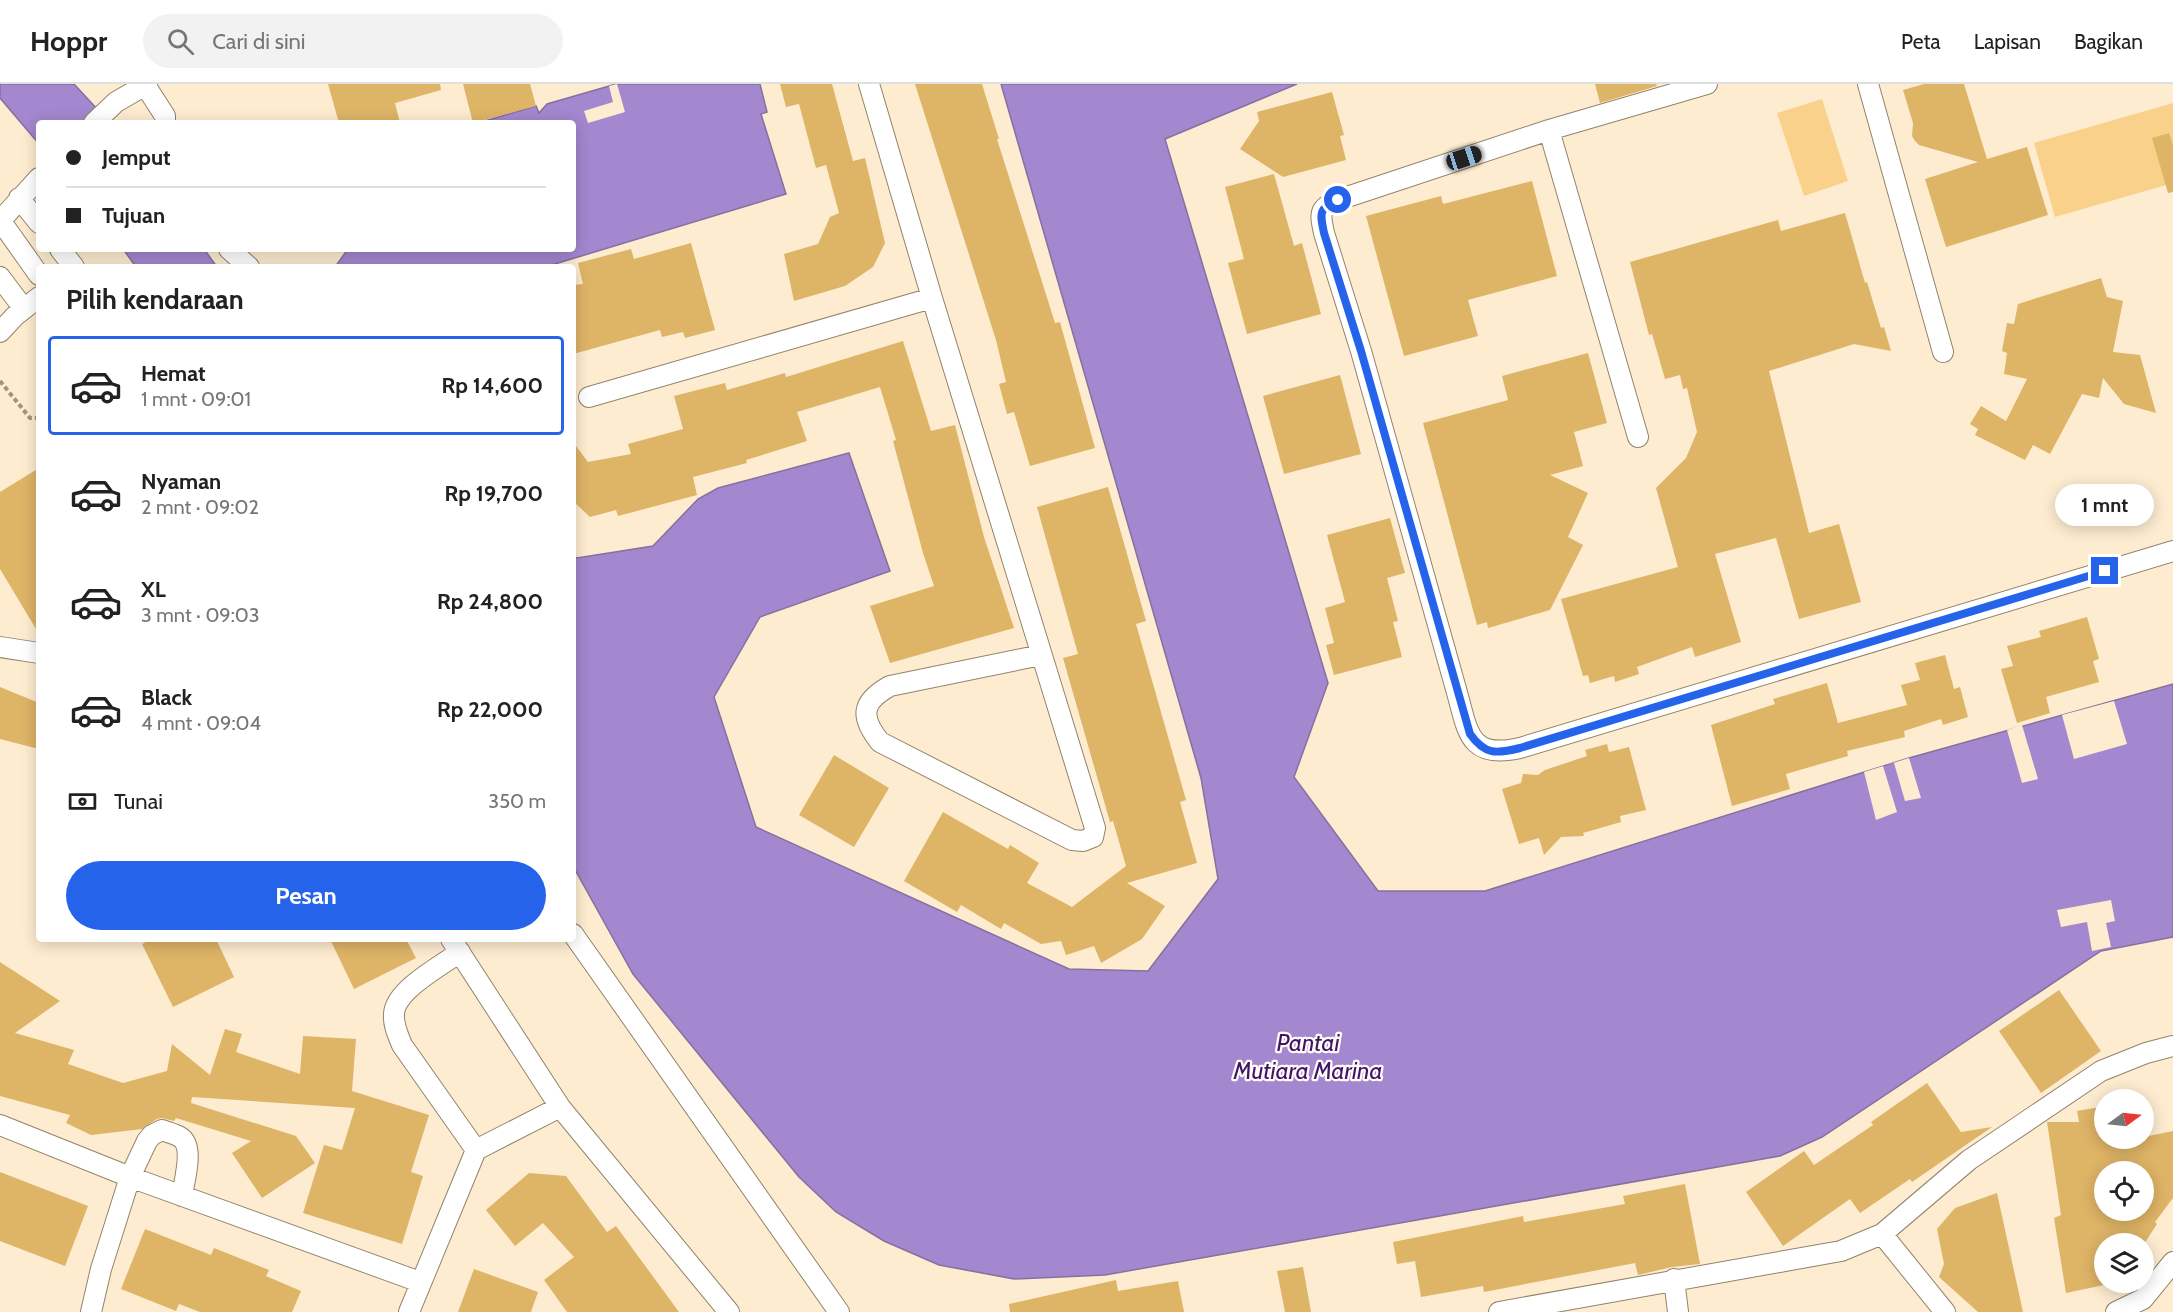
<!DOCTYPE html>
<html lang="id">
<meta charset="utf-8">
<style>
:root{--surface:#fff;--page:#f2f2f2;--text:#222;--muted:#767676;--line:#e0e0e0;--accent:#2563eb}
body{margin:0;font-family:Cabin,sans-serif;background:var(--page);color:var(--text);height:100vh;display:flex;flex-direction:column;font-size:22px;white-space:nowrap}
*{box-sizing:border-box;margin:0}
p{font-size:20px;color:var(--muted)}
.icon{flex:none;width:33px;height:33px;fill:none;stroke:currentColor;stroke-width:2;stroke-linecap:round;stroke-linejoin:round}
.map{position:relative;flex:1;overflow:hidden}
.drawer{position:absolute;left:36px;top:180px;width:540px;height:678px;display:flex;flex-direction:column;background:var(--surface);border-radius:6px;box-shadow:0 3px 15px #0003}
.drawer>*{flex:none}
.guide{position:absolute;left:36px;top:36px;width:540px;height:132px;border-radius:6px;box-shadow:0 3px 15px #0003;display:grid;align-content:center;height:132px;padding:0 30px;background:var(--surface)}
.needle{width:39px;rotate:75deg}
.buttons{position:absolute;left:2094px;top:1005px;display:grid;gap:12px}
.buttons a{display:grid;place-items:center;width:60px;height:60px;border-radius:50%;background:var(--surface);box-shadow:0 3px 15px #0003;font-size:30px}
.end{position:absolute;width:27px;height:27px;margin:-14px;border:8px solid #2563eb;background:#fff;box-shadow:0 0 0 3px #fff}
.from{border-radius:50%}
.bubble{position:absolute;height:42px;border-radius:21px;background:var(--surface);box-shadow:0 3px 15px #0003;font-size:20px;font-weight:700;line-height:42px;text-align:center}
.car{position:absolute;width:18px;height:36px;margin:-18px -9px;border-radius:8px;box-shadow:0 0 4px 2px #0007;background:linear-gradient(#222 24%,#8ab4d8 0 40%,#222 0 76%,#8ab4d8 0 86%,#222 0)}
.guide b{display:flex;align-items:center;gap:21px;height:57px;font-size:22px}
.guide b+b{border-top:2px solid var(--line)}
.guide i{width:15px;height:15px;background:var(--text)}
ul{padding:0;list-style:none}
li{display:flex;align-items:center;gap:18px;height:99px;margin:0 12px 9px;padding:0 18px;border:3px solid transparent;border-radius:6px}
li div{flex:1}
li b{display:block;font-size:22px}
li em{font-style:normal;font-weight:700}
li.active{border-color:var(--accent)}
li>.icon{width:54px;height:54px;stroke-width:1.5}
h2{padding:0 30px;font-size:27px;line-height:72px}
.pay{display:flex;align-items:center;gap:15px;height:66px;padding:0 30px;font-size:22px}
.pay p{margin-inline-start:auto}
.primary-button{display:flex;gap:12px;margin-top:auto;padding:12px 30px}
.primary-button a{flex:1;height:69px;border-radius:36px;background:var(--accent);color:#fff;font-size:24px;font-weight:700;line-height:69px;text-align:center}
header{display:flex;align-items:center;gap:36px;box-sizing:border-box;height:84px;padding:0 30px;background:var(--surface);border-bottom:2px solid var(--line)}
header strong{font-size:28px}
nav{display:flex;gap:33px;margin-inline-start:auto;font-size:21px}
.search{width:420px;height:54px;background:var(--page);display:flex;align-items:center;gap:15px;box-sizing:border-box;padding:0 21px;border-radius:33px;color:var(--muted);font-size:22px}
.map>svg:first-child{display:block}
.green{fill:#f9d18a}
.water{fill:#a387cf;stroke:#86709f;stroke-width:1.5}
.pier{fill:#fdecd0}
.building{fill:#deb467;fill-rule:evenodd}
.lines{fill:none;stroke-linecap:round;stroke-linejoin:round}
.street-casing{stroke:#92836a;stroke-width:22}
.path{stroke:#a09481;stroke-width:4;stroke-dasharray:4.5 3;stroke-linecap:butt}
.street{stroke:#fff;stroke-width:20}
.route{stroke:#2563eb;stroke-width:8}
.labels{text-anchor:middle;stroke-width:4.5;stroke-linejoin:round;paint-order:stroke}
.water-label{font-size:24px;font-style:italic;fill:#3f1569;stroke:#fffbf6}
</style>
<header>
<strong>Hoppr</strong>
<div class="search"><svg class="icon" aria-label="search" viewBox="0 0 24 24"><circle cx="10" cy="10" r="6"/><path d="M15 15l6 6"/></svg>Cari di sini</div>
<nav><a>Peta</a><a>Lapisan</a><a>Bagikan</a></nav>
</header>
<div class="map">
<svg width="2173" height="1228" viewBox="0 0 2173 1228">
<rect width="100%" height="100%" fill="#fdecd0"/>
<!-- green -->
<path class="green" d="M 1822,15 L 1848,97 L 1804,112 L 1777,29 Z
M 2173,19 L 2173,99 L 2055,133 L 2034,59 Z"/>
<!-- water -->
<path class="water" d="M 0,0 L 74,0 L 110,39 L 39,39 L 39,60 L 0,14 Z
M 616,0 L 760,0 L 767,28 L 761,30 L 786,110 L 545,183 L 335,183 L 348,165 L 573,165 L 573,39 L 478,39 L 536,22 L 539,29 L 547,20 Z
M 1001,0 L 1297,0 L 1165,55 L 1328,599 L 1294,693 L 1378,807 L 1485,807 L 1909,674 L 2173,600 L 2173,853 L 2101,867 L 1822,1053 L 1780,1072 L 1105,1191 L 1014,1195 L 939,1181 L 884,1157 L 836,1128 L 799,1093 L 633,890 L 573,782 L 573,472 L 577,474 L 653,462 L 698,415 L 718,404 L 849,369 L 890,487 L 760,533 L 714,613 L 756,743 L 1069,885 L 1148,887 L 1218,795 L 1201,694 Z
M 123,165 L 204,165 L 217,183 L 136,183 Z"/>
<!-- pier -->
<path class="pier" d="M 617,0 L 625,28 L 588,39 L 584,27 L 613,18 L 609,2 Z
M 2114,617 L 2127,660 L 2074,675 L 2062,631 Z
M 2022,641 L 2038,695 L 2022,699 L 2007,646 Z
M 1909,674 L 1921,714 L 1905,717 L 1894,679 L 1883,682 L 1897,728 L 1876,736 L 1864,688 Z
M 2111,816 L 2115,837 L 2106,839 L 2111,863 L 2092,867 L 2087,838 L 2061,843 L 2057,826 Z"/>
<!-- building -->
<path class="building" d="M 328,0 L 440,0 L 441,6 L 395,19 L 400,39 L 339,39 Z
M 463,0 L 530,0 L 536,22 L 473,39 Z
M 780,0 L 832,0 L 853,77 L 865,74 L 885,159 L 873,183 L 845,202 L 794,217 L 784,170 L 818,160 L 830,133 L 839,129 L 826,81 L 816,84 L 799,20 L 786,23 Z
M 915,0 L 982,0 L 999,55 L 997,55 L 1055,239 L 1060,238 L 1095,364 L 1030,382 L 1014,328 L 1007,330 L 999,300 L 1006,298 L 996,256 Z
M 1595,0 L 1656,0 L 1657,2 L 1600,19 Z
M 1924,0 L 1964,0 L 1987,75 L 2027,63 L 2048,131 L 1946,163 L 1925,95 L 1978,78 L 1919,61 L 1915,57 L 1912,52 L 1913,39 L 1903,6 Z
M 1332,8 L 1344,51 L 1340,52 L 1346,76 L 1283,93 L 1240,65 L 1259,37 L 1257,28 Z
M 2169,49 L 2173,61 L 2173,108 L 2168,109 L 2152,54 Z
M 1274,90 L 1294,162 L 1302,159 L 1321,230 L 1247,250 L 1228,179 L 1244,175 L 1225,103 Z
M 1532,97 L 1557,192 L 1468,216 L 1478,252 L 1404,272 L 1366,132 L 1441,112 L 1443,120 Z
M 1845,129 L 1865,199 L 1867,198 L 1881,244 L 1884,243 L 1891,267 L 1854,260 L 1769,287 L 1809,449 L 1839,440 L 1861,518 L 1799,535 L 1776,454 L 1715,470 L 1741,558 L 1695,573 L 1692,563 L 1637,583 L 1639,590 L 1615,598 L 1614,592 L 1590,599 L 1588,591 L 1583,592 L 1561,515 L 1678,483 L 1656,404 L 1686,374 L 1697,348 L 1687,304 L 1683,305 L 1680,291 L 1665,295 L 1652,250 L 1649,251 L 1630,178 L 1778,136 L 1781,147 Z
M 691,159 L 715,246 L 685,254 L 683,248 L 662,253 L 660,246 L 573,270 L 573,201 L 583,200 L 578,179 L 631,165 L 634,175 Z
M 2101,194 L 2107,213 L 2123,217 L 2113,268 L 2140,271 L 2156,329 L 2124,320 L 2103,294 L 2099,314 L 2082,310 L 2050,370 L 2033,361 L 2025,376 L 1975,351 L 1978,345 L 1970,340 L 1981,322 L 2006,337 L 2027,295 L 2004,290 L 2007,269 L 2002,267 L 2007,239 L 2014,240 L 2018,220 Z
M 903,257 L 931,347 L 955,341 L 984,453 L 1014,544 L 890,579 L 870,522 L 934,502 L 923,469 L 893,357 L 896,356 L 880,303 L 797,328 L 807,357 L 746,376 L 747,379 L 693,393 L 697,411 L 618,432 L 616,426 L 590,433 L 573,417 L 573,358 L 588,378 L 631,370 L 628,360 L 683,345 L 674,312 L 725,299 L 727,306 L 785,289 L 786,293 Z
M 1588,269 L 1607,339 L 1574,348 L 1583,382 L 1550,391 L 1588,409 L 1568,453 L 1583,461 L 1550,526 L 1488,544 L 1487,538 L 1477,541 L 1423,339 L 1508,316 L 1502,292 Z
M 1340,291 L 1361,370 L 1284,390 L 1263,312 Z
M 39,384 L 39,550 L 0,485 L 0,408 Z
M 1108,403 L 1146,537 L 1136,540 L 1186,716 L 1180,718 L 1197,779 L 1127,799 L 1165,822 L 1142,855 L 1101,879 L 1094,862 L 1066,871 L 1061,857 L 1041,860 L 1004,839 L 1001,845 L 961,821 L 957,828 L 904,797 L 943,728 L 1008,765 L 1010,761 L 1039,779 L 1027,799 L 1072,823 L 1126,782 L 1113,737 L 1110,738 L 1063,574 L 1078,570 L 1037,423 Z
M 1390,434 L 1405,489 L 1387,494 L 1398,537 L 1393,538 L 1402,573 L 1334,591 L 1326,561 L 1334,559 L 1325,524 L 1345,518 L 1327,451 Z
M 2087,533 L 2099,575 L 2093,577 L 2099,598 L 2046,613 L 2050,629 L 2017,639 L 2001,585 L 2013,582 L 2007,562 L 2041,553 L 2039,547 Z
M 1945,571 L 1954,605 L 1960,603 L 1968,633 L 1943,641 L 1941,635 L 1904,647 L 1905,653 L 1847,667 L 1848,672 L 1786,690 L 1790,705 L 1732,722 L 1711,641 L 1775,620 L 1773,615 L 1827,599 L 1838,639 L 1907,621 L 1901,601 L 1920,596 L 1915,579 Z
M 0,603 L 39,619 L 39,665 L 0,655 Z
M 1607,660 L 1609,668 L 1629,663 L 1646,726 L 1620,732 L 1621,738 L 1583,749 L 1584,752 L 1561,753 L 1544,771 L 1539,754 L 1519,760 L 1502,705 L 1521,699 L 1523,690 L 1538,691 L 1545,686 L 1587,672 L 1585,666 Z
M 834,671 L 889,704 L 854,763 L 799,731 Z
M 152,855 L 216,855 L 234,893 L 173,923 L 142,860 Z
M 330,855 L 406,855 L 416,874 L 354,905 Z
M 0,878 L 60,917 L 15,949 L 74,966 L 68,980 L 123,999 L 167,987 L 172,960 L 210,991 L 225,945 L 242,950 L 236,968 L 300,990 L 303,952 L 356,955 L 352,1007 L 429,1031 L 411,1088 L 423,1092 L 402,1160 L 303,1129 L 324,1061 L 342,1066 L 355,1024 L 192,1013 L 191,1019 L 296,1052 L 315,1079 L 262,1114 L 232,1069 L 251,1057 L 176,1034 L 174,1037 L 162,1034 L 157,1035 L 142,1045 L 91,1051 L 66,1039 L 70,1031 L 0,1012 Z
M 2059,906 L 2101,967 L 2041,1009 L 1999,947 Z
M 1927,999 L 1961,1048 L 1992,1043 L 1912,1098 L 1910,1095 L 1860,1129 L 1850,1115 L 1783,1162 L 1746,1108 L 1804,1067 L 1814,1081 L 1873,1041 L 1871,1038 Z
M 2100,1023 L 2104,1041 L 2104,1054 L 2144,1054 L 2144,1053 L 2173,1047 L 2173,1114 L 2155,1138 L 2157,1140 L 2144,1160 L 2104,1160 L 2104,1201 L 2066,1209 L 2054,1134 L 2061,1131 L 2047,1038 L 2079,1038 L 2077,1027 ZM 2104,1088 L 2144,1088 L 2144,1126 L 2104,1126 Z
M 0,1088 L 88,1122 L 65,1182 L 0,1157 Z
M 529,1089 L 566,1092 L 607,1148 L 616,1142 L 679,1228 L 567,1228 L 544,1196 L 574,1173 L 543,1139 L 515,1162 L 486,1126 Z
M 1685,1100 L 1700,1180 L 1672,1183 L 1638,1191 L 1635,1179 L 1484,1208 L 1483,1202 L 1421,1213 L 1415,1177 L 1397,1180 L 1393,1158 L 1523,1132 L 1524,1138 L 1625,1120 L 1623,1112 Z
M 1997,1109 L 2023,1228 L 1978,1228 L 1939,1193 L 1944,1180 L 1937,1145 L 1955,1124 Z
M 145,1145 L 211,1171 L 214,1164 L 269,1186 L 266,1192 L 301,1207 L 292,1228 L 200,1228 L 179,1220 L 176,1227 L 121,1205 Z
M 1303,1183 L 1311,1228 L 1285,1228 L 1277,1187 Z
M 474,1185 L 538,1208 L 531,1228 L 458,1228 Z
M 1116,1196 L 1118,1207 L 1178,1197 L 1184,1228 L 1010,1228 L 1009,1220 Z"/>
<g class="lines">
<!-- street casing -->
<g class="street-casing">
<path id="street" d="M 869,0 L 932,214 L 1095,744 L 1093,753 L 1083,757 L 1072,756 L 880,658 C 860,633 861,618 890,602 L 1041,571
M 1707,0 L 1549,46 L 1338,116 C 1318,125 1320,129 1324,149 L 1361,267 L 1456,605 C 1468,646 1467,676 1520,664 L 2173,467
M 1868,0 L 1943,268
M 145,1 L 165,32 L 165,39
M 94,39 L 116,18 L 147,0
M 1549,46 L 1638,353
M 19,114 L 39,139
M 0,136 L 39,191
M 0,137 L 39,94
M 60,165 L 74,183
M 229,165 L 249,183
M 0,193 L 24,225
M 0,248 L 15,232 L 39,213
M 589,313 L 932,214
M 0,563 L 39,569
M 573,850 L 839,1228
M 451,855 L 560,1023 L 729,1228
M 460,868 C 441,882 395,906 394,930 C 393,941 398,951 402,961 L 476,1066
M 0,1041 L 130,1093 L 420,1198
M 1882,1150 L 1945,1228
M 1674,1195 L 1678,1228
M 91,1228 L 101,1185 L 130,1093 L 147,1057 L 152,1051 L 162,1046 C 167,1048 175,1050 180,1053 C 195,1062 184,1097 182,1112
M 409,1228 L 476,1066 L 560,1023
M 1499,1228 L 1841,1167 L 1882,1150 L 1969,1076 L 2101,987 L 2146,969 L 2173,962
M 2116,1228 L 2143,1215 L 2173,1178"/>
</g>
<!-- path -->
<path class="path" d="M 0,297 L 30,334 L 39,334"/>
<!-- street -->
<use href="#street" class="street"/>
</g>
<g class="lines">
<!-- route -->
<path class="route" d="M 1338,116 C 1318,125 1320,129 1324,149 L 1361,267 L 1470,650 C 1485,671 1496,670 1520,664 L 2105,487"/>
</g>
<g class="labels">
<!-- water labels -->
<g class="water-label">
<text x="1308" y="967">Pantai<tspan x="1308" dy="28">Mutiara Marina</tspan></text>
</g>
</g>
</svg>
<div class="buttons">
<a><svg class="needle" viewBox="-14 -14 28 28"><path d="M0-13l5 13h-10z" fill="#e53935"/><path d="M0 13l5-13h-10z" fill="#767676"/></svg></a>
<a><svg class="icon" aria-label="locate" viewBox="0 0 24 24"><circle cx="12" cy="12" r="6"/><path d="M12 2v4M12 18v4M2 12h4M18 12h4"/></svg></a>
<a><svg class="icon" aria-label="layers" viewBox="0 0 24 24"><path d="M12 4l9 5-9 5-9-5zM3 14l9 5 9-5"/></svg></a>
</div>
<i class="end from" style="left:1338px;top:116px"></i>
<i class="end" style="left:2105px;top:487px"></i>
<div class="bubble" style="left:2055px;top:400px;width:99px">1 mnt</div>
<i class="car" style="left:1464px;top:74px;rotate:72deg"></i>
<div class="guide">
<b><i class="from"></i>Jemput</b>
<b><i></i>Tujuan</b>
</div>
<section class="drawer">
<h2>Pilih kendaraan</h2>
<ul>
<li class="active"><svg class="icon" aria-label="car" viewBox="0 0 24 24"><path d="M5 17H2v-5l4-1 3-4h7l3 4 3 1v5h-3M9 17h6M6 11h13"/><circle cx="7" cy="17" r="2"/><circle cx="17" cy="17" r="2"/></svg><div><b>Hemat</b><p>1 mnt · 09:01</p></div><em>Rp 14,600</em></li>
<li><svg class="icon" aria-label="car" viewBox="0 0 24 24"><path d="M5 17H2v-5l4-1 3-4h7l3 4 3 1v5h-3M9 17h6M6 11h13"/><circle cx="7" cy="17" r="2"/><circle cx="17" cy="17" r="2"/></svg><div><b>Nyaman</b><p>2 mnt · 09:02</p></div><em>Rp 19,700</em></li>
<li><svg class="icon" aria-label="car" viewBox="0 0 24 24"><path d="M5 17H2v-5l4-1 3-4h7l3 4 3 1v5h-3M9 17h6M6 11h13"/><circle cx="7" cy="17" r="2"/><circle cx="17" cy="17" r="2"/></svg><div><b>XL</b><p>3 mnt · 09:03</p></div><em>Rp 24,800</em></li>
<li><svg class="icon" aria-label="car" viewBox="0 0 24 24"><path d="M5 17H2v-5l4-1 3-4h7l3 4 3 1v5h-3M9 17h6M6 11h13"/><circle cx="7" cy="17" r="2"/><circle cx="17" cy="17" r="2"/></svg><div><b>Black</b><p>4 mnt · 09:04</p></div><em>Rp 22,000</em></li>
</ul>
<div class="pay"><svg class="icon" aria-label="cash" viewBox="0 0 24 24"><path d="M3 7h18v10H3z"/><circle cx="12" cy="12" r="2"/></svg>Tunai<p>350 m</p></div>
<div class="primary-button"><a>Pesan</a></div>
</section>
</div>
